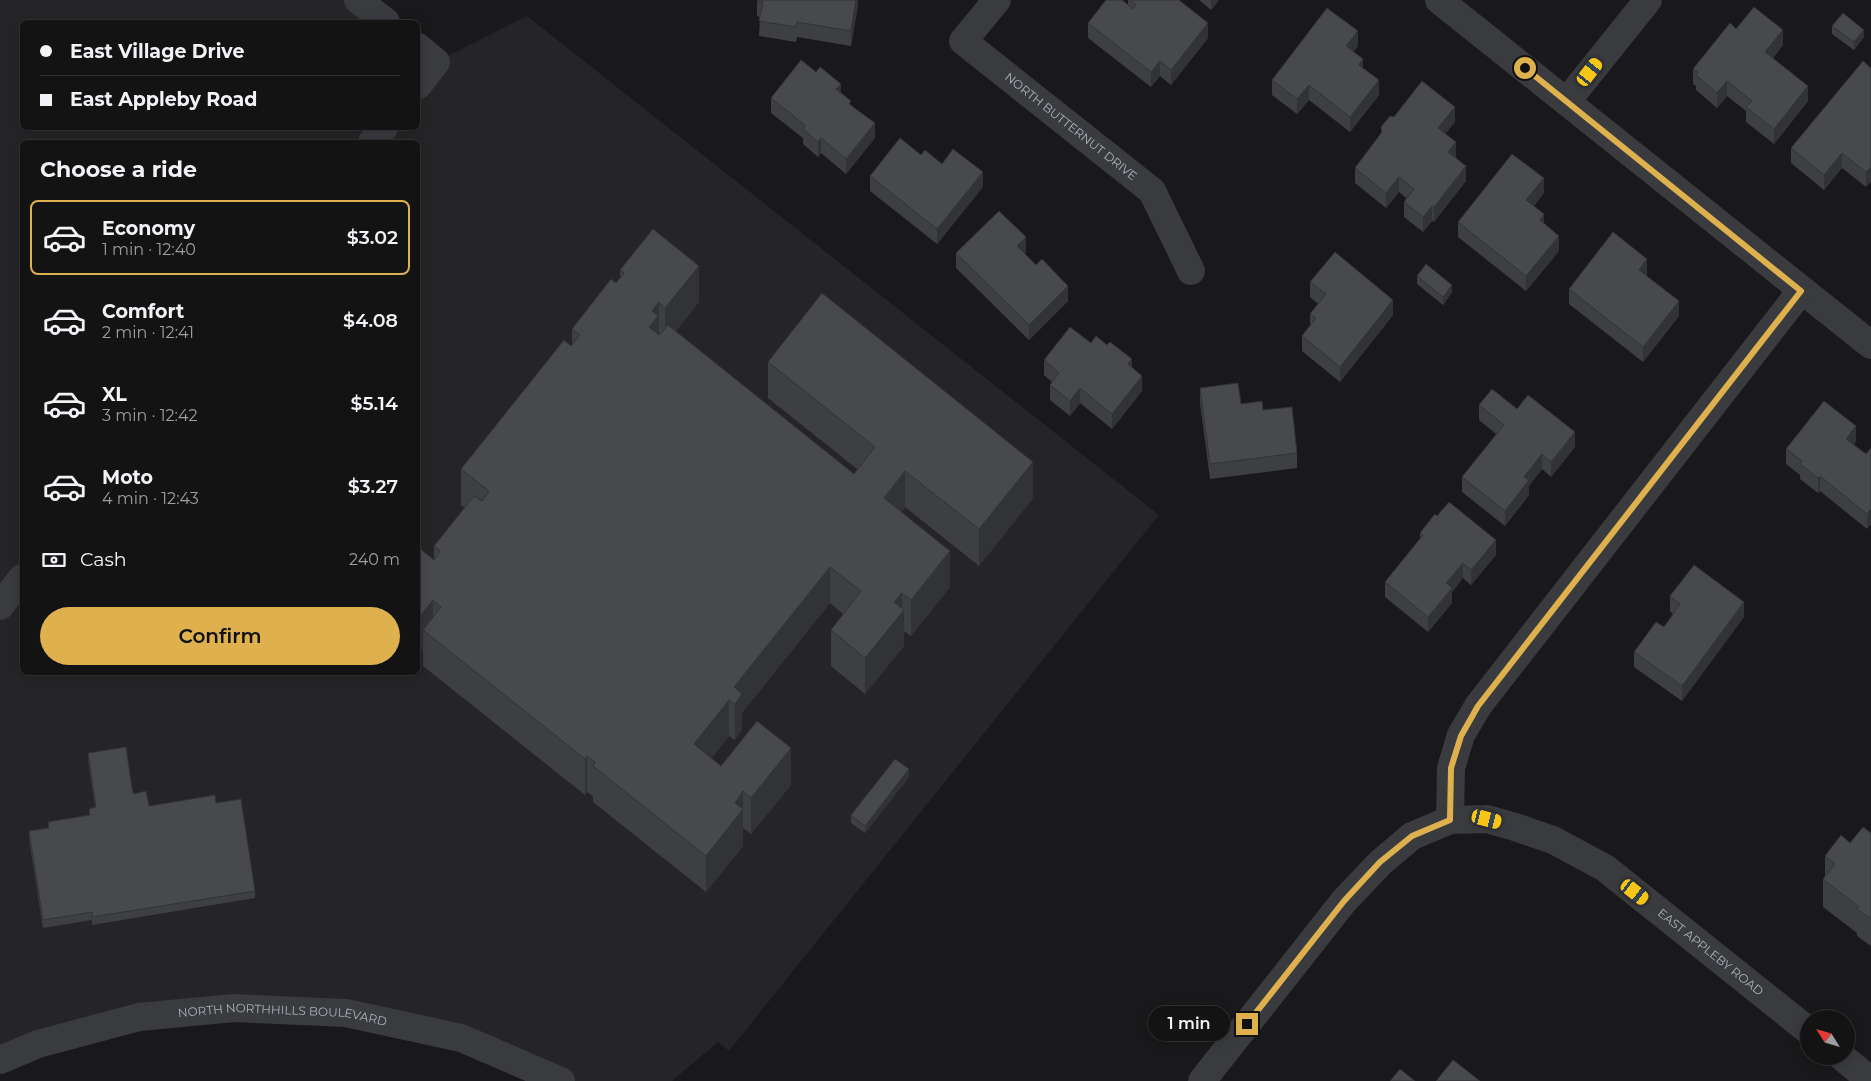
<!DOCTYPE html>
<meta charset="utf-8">
<style>
:root{--surface:#131314;--page:#202022;--text:#f1f3f6;--muted:#9d9ea0;--line:#323234;--accent:#deb14e}
body{margin:0;font-family:Montserrat,sans-serif;background:var(--page);color:var(--text);height:100vh;display:flex;flex-direction:column;font-size:19px;white-space:nowrap}
*{box-sizing:border-box;margin:0}
p{font-size:16px;color:var(--muted)}
.icon{flex:none;width:28px;height:28px;fill:none;stroke:currentColor;stroke-width:2;stroke-linecap:round;stroke-linejoin:round}
.map{position:relative;flex:1;overflow:hidden}
.details{position:absolute;left:20px;top:140px;width:400px;height:535px;display:flex;flex-direction:column;background:var(--surface);border-radius:8px;box-shadow:0 2px 12px #0003,0 0 0 1px var(--line)}
.details>*{flex:none}
.banner{position:absolute;left:20px;top:20px;width:400px;height:110px;border-radius:8px;box-shadow:0 2px 12px #0003,0 0 0 1px var(--line);display:grid;align-content:center;height:110px;padding:0 20px;background:var(--surface)}
.needle{width:32px;rotate:307deg}
.fabs{position:absolute;left:1800px;top:1010px;display:grid;gap:10px}
.fabs a{display:grid;place-items:center;width:55px;height:55px;border-radius:50%;background:var(--surface);box-shadow:0 2px 12px #0003,0 0 0 1px var(--line);font-size:25px}
.end{position:absolute;width:22px;height:22px;margin:-11px;border:6px solid #deb14e;background:#111;box-shadow:0 0 0 2px #111}
.from{border-radius:50%}
.bubble{position:absolute;height:35px;border-radius:18px;background:var(--surface);box-shadow:0 2px 12px #0003,0 0 0 1px var(--line);font-size:16px;font-weight:600;line-height:35px;text-align:center}
.car{position:absolute;width:15px;height:30px;margin:-15px -8px;border-radius:6px;box-shadow:0 0 4px 1px #0007;background:linear-gradient(#f5c518 24%,#345 0 40%,#f5c518 0 76%,#345 0 86%,#f5c518 0)}
.banner b{display:flex;align-items:center;gap:18px;height:48px;font-size:19px}
.banner b+b{border-top:1px solid var(--line)}
.banner i{width:12px;height:12px;background:var(--text)}
ul{padding:0;list-style:none}
li{display:flex;align-items:center;gap:15px;height:75px;margin:0 10px 8px;padding:0 10px;border:2px solid transparent;border-radius:8px}
li div{flex:1}
li b{display:block;font-size:19px}
li em{font-style:normal;font-weight:600}
li.selected{border-color:var(--accent)}
li>.icon{width:45px;height:45px;stroke-width:1.5}
h2{padding:0 20px;font-size:22px;line-height:60px}
.pay{display:flex;align-items:center;gap:12px;height:55px;padding:0 20px;font-size:19px}
.pay p{margin-inline-start:auto}
.primary-button{display:flex;gap:10px;margin-top:auto;padding:10px 20px}
.primary-button a{flex:1;height:58px;border-radius:30px;background:var(--accent);color:#111;font-size:20px;font-weight:600;line-height:58px;text-align:center}
.map>svg:first-child{display:block}
.built{fill:#252528;fill-rule:evenodd}
.lines{fill:none;stroke-linecap:round;stroke-linejoin:round}
.minor{stroke:#3a3b3f;stroke-width:28}
.tertiary{stroke:#3a3b3f;stroke-width:28}
.wall{fill:#3e3f42}
.shaded-wall{fill:#323336}
.building{fill:#48494d;stroke:#323336}
.route{stroke:#deb14e;stroke-width:6}
.labels{text-anchor:middle;stroke-width:5;stroke-linejoin:round;paint-order:stroke}
.street-label{font-size:12px;fill:#adb0b9;stroke:#141416}
</style>
<div class="map">
<svg width="1871" height="1081" viewBox="0 0 1871 1081">
<rect width="100%" height="100%" fill="#19191b"/>
<!-- built -->
<path class="built" d="M 0,0 L 358,0 L 386,22 L 22,22 L 22,128 L 418,128 L 418,47 L 436,62 L 527,16 L 1159,515 L 729,1051 L 718,1042 L 672,1081 L 561,1081 L 461,1038 L 234,1008 L 0,1060 ZM 22,142 L 418,142 L 418,672 L 22,672 Z"/>
<g class="lines">
<!-- minor -->
<g class="minor">
<path d="M 358,0 L 386,22"/>
<path id="s1" d="M 997,0 L 963,41 L 1152,191 L 1191,271"/>
<path d="M 1439,0 L 1871,345"/>
<path d="M 418,47 L 436,62 L 418,85"/>
<path d="M 1567,101 L 1648,0"/>
<path d="M 372,142 L 384,128"/>
<path d="M 0,606 L 22,578"/>
<path d="M 1450,820 L 1451,768 L 1461,735 L 1478,706 L 1801,291"/>
</g>
<!-- tertiary -->
<g class="tertiary">
<path d="M 1841,1056 L 1871,1081"/>
<path id="s2" d="M 0,1060 L 38,1044 L 139,1017 L 234,1008 L 346,1013 L 461,1038 L 561,1081"/>
<path id="s3" d="M 1202,1081 L 1344,901 L 1380,863 L 1412,836 L 1450,820 L 1487,819 L 1515,827 L 1553,840 L 1605,868 L 1809,1031"/>
</g>
</g>
<!-- wall -->
<path class="wall" d="M 757,0 L 858,0 L 858,5 L 851,46 L 797,37 L 796,42 L 759,36 L 760,17 L 757,16 Z
M 1128,0 L 1179,0 L 1208,38 L 1171,85 L 1160,76 L 1151,87 L 1088,38 L 1088,23 L 1128,5 Z
M 1199,0 L 1219,0 L 1211,10 Z
M 1832,26 L 1864,37 L 1854,50 L 1832,34 Z
M 1736,29 L 1783,45 L 1773,58 L 1808,101 L 1774,144 L 1746,122 L 1746,111 L 1727,96 L 1717,108 L 1696,90 L 1696,86 L 1693,84 L 1693,69 Z
M 1358,46 L 1353,52 L 1379,95 L 1350,132 L 1309,100 L 1297,114 L 1272,95 L 1272,80 Z
M 1871,68 L 1866,187 L 1842,168 L 1824,190 L 1791,163 L 1791,148 Z
M 841,93 L 851,105 L 875,138 L 846,174 L 821,153 L 818,157 L 803,144 L 803,138 L 771,113 L 771,98 Z
M 1455,122 L 1445,134 L 1466,181 L 1434,222 L 1432,221 L 1423,232 L 1404,217 L 1404,202 L 1406,198 L 1399,192 L 1386,208 L 1355,183 L 1355,168 L 1381,134 L 1381,127 Z
M 921,155 L 942,164 L 983,187 L 937,244 L 870,191 L 870,176 Z
M 1544,193 L 1534,206 L 1559,251 L 1526,291 L 1458,237 L 1458,222 Z
M 1026,252 L 1025,254 L 1036,265 L 1068,301 L 1029,340 L 956,268 L 956,253 Z
M 620,270 L 699,302 L 675,332 L 854,474 L 857,469 L 768,398 L 768,362 L 1033,498 L 979,566 L 905,507 L 901,512 L 950,587 L 911,636 L 904,631 L 904,646 L 865,694 L 831,666 L 831,630 L 843,614 L 830,603 L 742,713 L 742,730 L 735,740 L 729,736 L 711,759 L 721,766 L 791,785 L 751,834 L 743,828 L 743,846 L 706,892 L 593,802 L 593,796 L 587,792 L 585,795 L 423,666 L 423,648 L 418,655 L 434,559 L 434,546 L 465,508 L 461,505 L 461,469 L 572,345 L 572,329 L 620,279 Z
M 1647,274 L 1646,275 L 1679,316 L 1643,362 L 1569,304 L 1569,289 Z
M 1417,276 L 1452,292 L 1443,305 L 1417,284 Z
M 1310,282 L 1393,315 L 1340,382 L 1302,351 L 1302,336 L 1310,326 L 1310,314 L 1318,304 L 1310,297 Z
M 1091,343 L 1132,367 L 1142,391 L 1112,429 L 1080,403 L 1070,416 L 1050,400 L 1050,385 L 1052,382 L 1044,375 L 1044,360 Z
M 1200,388 L 1241,404 L 1263,410 L 1297,453 L 1297,468 L 1210,479 L 1200,403 Z
M 1479,405 L 1517,409 L 1575,447 L 1551,477 L 1542,469 L 1529,486 L 1529,495 L 1505,526 L 1462,492 L 1462,477 L 1496,434 L 1479,420 Z
M 1856,441 L 1854,445 L 1866,454 L 1871,448 L 1867,529 L 1820,491 L 1818,493 L 1800,479 L 1800,475 L 1786,464 L 1786,449 Z
M 1420,533 L 1496,555 L 1471,585 L 1463,578 L 1452,592 L 1452,603 L 1428,632 L 1385,597 L 1385,582 L 1420,540 Z
M 1670,596 L 1744,617 L 1682,701 L 1634,667 L 1634,652 L 1664,627 L 1673,614 L 1670,611 Z
M 88,753 L 149,806 L 216,803 L 255,891 L 255,898 L 92,925 L 92,920 L 43,928 L 29,839 L 29,831 L 48,828 L 48,822 L 89,815 L 89,809 L 95,807 L 88,761 Z
M 909,777 L 865,833 L 851,823 L 851,815 Z
M 1871,833 L 1871,946 L 1857,936 L 1857,933 L 1823,907 L 1823,879 L 1825,877 L 1825,856 Z"/>
<!-- shaded-wall -->
<path class="shaded-wall" d="M 856,0 L 858,0 L 858,5 L 851,46 L 851,31 Z
M 1211,0 L 1219,0 L 1211,10 Z
M 1208,23 L 1208,38 L 1171,85 L 1171,70 Z
M 1783,30 L 1783,45 L 1765,67 L 1765,52 Z
M 1864,30 L 1864,37 L 1854,50 L 1854,42 Z
M 1358,31 L 1358,46 L 1346,61 L 1346,46 Z
M 1363,59 L 1363,74 L 1359,65 Z
M 1160,61 L 1160,76 L 1151,87 L 1151,72 Z
M 1379,80 L 1379,95 L 1350,132 L 1350,117 Z
M 1727,81 L 1727,96 L 1717,108 L 1717,93 Z
M 841,84 L 841,99 L 836,89 Z
M 1309,85 L 1309,100 L 1297,114 L 1297,99 Z
M 1808,86 L 1808,101 L 1774,144 L 1774,129 Z
M 1455,107 L 1455,122 L 1438,143 L 1438,128 Z
M 875,123 L 875,138 L 846,174 L 846,159 Z
M 821,138 L 821,153 L 818,157 L 818,142 Z
M 1456,142 L 1456,157 L 1448,167 L 1448,152 Z
M 1842,153 L 1842,168 L 1824,190 L 1824,175 Z
M 1466,166 L 1466,181 L 1434,222 L 1434,207 Z
M 1871,167 L 1871,182 L 1866,187 L 1866,172 Z
M 983,172 L 983,187 L 937,244 L 937,229 Z
M 1399,177 L 1399,192 L 1386,208 L 1386,193 Z
M 1544,178 L 1544,193 L 1526,215 L 1526,200 Z
M 1432,206 L 1432,221 L 1423,232 L 1423,217 Z
M 1544,214 L 1544,229 L 1540,220 Z
M 1559,236 L 1559,251 L 1526,291 L 1526,276 Z
M 1026,237 L 1026,252 L 1017,261 L 1017,246 Z
M 1647,259 L 1647,274 L 1639,285 L 1639,270 Z
M 699,266 L 699,302 L 665,344 L 665,308 Z
M 1452,285 L 1452,292 L 1443,305 L 1443,297 Z
M 1068,286 L 1068,301 L 1029,340 L 1029,325 Z
M 1393,300 L 1393,315 L 1340,382 L 1340,367 Z
M 1679,301 L 1679,316 L 1643,362 L 1643,347 Z
M 659,302 L 659,339 L 649,327 L 652,311 Z
M 1132,359 L 1132,374 L 1128,364 Z
M 1142,376 L 1142,391 L 1112,429 L 1112,414 Z
M 1080,388 L 1080,403 L 1070,416 L 1070,401 Z
M 1856,426 L 1856,441 L 1846,454 L 1846,439 Z
M 1575,432 L 1575,447 L 1551,477 L 1551,462 Z
M 1542,454 L 1542,469 L 1529,486 L 1529,495 L 1505,526 L 1505,511 L 1524,477 Z
M 1033,462 L 1033,498 L 979,566 L 979,529 Z
M 905,471 L 905,507 L 884,534 L 884,498 Z
M 1820,476 L 1820,491 L 1818,493 L 1818,478 Z
M 1871,509 L 1871,524 L 1867,529 L 1867,514 Z
M 1496,540 L 1496,555 L 1471,585 L 1471,570 Z
M 950,551 L 950,587 L 911,636 L 911,600 Z
M 1463,563 L 1463,578 L 1452,592 L 1452,603 L 1428,632 L 1428,617 L 1446,583 Z
M 830,567 L 830,603 L 742,713 L 742,730 L 735,740 L 734,687 Z
M 902,593 L 902,613 L 904,610 L 904,646 L 865,694 L 865,658 L 894,602 Z
M 433,600 L 433,636 L 423,630 L 423,648 L 418,655 L 418,619 Z
M 1744,602 L 1744,617 L 1682,701 L 1682,686 Z
M 729,700 L 729,736 L 694,781 L 694,744 Z
M 791,748 L 791,785 L 751,834 L 751,798 Z
M 587,756 L 587,792 L 585,795 L 585,759 Z
M 909,769 L 909,777 L 865,833 L 865,826 Z
M 743,791 L 743,846 L 706,892 L 706,856 L 735,803 Z"/>
<!-- building -->
<path class="building" d="M 757,0 L 856,0 L 851,31 L 797,22 L 796,27 L 759,21 L 763,2 L 757,1 Z
M 1106,0 L 1122,0 L 1133,9 L 1136,5 L 1130,0 L 1179,0 L 1208,23 L 1171,70 L 1160,61 L 1151,72 L 1088,23 Z
M 1754,7 L 1783,30 L 1765,52 L 1808,86 L 1774,129 L 1746,107 L 1752,101 L 1727,81 L 1717,93 L 1696,75 L 1698,72 L 1693,69 L 1730,23 L 1736,29 Z
M 1327,8 L 1358,31 L 1346,46 L 1363,59 L 1359,65 L 1379,80 L 1350,117 L 1309,85 L 1297,99 L 1272,80 Z
M 1843,13 L 1864,30 L 1854,42 L 1832,26 Z
M 801,60 L 816,72 L 820,67 L 841,84 L 836,89 L 851,101 L 849,104 L 875,123 L 846,159 L 821,138 L 818,142 L 803,129 L 805,125 L 771,98 Z
M 1863,61 L 1871,68 L 1871,167 L 1866,172 L 1842,153 L 1824,175 L 1791,148 Z
M 1422,81 L 1455,107 L 1438,128 L 1456,142 L 1448,152 L 1466,166 L 1434,207 L 1432,206 L 1423,217 L 1404,202 L 1414,189 L 1399,177 L 1386,193 L 1355,168 L 1382,132 L 1381,127 L 1390,116 L 1394,117 Z
M 900,138 L 921,155 L 925,150 L 942,164 L 953,149 L 983,172 L 937,229 L 870,176 Z
M 1512,154 L 1544,178 L 1526,200 L 1544,214 L 1540,220 L 1559,236 L 1526,276 L 1458,222 Z
M 999,211 L 1026,237 L 1017,246 L 1036,265 L 1042,259 L 1068,286 L 1029,325 L 956,253 Z
M 653,229 L 699,266 L 665,308 L 659,302 L 652,311 L 658,316 L 649,327 L 659,335 L 668,325 L 854,474 L 875,447 L 768,362 L 822,293 L 1033,462 L 979,529 L 905,471 L 884,498 L 950,551 L 911,600 L 902,593 L 894,602 L 904,610 L 865,658 L 831,630 L 861,591 L 830,567 L 734,687 L 742,694 L 735,704 L 729,700 L 694,744 L 721,766 L 757,721 L 791,748 L 751,798 L 743,791 L 735,803 L 743,809 L 706,856 L 593,766 L 595,762 L 587,756 L 585,759 L 423,630 L 441,607 L 433,600 L 418,619 L 418,547 L 434,560 L 440,551 L 434,546 L 474,496 L 482,501 L 489,491 L 461,469 L 564,340 L 571,346 L 580,335 L 572,329 L 611,279 L 616,283 L 624,273 L 620,270 Z
M 1613,232 L 1647,259 L 1639,270 L 1679,301 L 1643,347 L 1569,289 Z
M 1335,252 L 1393,300 L 1340,367 L 1302,336 L 1316,318 L 1310,314 L 1326,294 L 1310,282 Z
M 1426,264 L 1452,285 L 1443,297 L 1417,276 Z
M 1070,327 L 1091,343 L 1096,336 L 1107,345 L 1110,342 L 1132,359 L 1128,364 L 1142,376 L 1112,414 L 1080,388 L 1070,401 L 1050,385 L 1059,373 L 1044,360 Z
M 1238,383 L 1241,404 L 1262,401 L 1263,410 L 1292,407 L 1297,453 L 1210,464 L 1200,388 Z
M 1492,389 L 1517,409 L 1528,395 L 1575,432 L 1551,462 L 1542,454 L 1524,477 L 1529,480 L 1505,511 L 1462,477 L 1504,425 L 1479,405 Z
M 1824,401 L 1856,426 L 1846,439 L 1866,454 L 1871,448 L 1871,509 L 1867,514 L 1820,476 L 1818,478 L 1800,464 L 1802,461 L 1786,449 Z
M 1449,502 L 1496,540 L 1471,570 L 1463,563 L 1446,583 L 1452,588 L 1428,617 L 1385,582 L 1423,535 L 1420,533 L 1435,514 L 1437,516 Z
M 1694,565 L 1744,602 L 1682,686 L 1634,652 L 1656,622 L 1664,627 L 1680,604 L 1670,596 Z
M 126,747 L 133,794 L 146,791 L 149,806 L 215,795 L 216,803 L 241,799 L 255,891 L 92,917 L 92,912 L 43,920 L 29,831 L 49,828 L 48,822 L 90,815 L 89,809 L 96,807 L 88,753 Z
M 895,759 L 909,769 L 865,826 L 851,815 Z
M 1863,827 L 1871,833 L 1871,919 L 1857,909 L 1859,907 L 1823,879 L 1835,864 L 1825,856 L 1841,835 L 1850,843 Z
M 1453,1060 L 1480,1081 L 1436,1081 Z
M 1400,1069 L 1415,1081 L 1390,1081 Z"/>
<g class="lines">
<!-- route -->
<path class="route" d="M 1247,1024 L 1344,901 L 1380,862 L 1412,836 L 1450,820 L 1451,768 L 1461,736 L 1478,706 L 1801,291 L 1525,68"/>
</g>
<g class="labels">
<!-- street labels -->
<g class="street-label">
<text dy="4" stroke="none"><textPath href="#s1" startOffset="191">NORTH BUTTERNUT DRIVE</textPath></text>
<text dy="4" stroke="none"><textPath href="#s3" startOffset="665">EAST APPLEBY ROAD</textPath></text>
<text dy="4" stroke="none"><textPath href="#s2" startOffset="290">NORTH NORTHHILLS BOULEVARD</textPath></text>
</g>
</g>
</svg>
<div class="fabs">
<a><svg class="needle" viewBox="-14 -14 28 28"><path d="M0-13l5 13h-10z" fill="#e53935"/><path d="M0 13l5-13h-10z" fill="#9d9ea0"/></svg></a>
</div>
<i class="end from" style="left:1525px;top:68px"></i>
<i class="end" style="left:1247px;top:1024px"></i>
<div class="bubble" style="left:1148px;top:1006px;width:82px">1 min</div>
<i class="car" style="left:1590px;top:72px;rotate:38deg"></i>
<i class="car" style="left:1487px;top:819px;rotate:104deg"></i>
<i class="car" style="left:1635px;top:892px;rotate:128deg"></i>
<div class="banner">
<b><i class="from"></i>East Village Drive</b>
<b><i></i>East Appleby Road</b>
</div>
<section class="details">
<h2>Choose a ride</h2>
<ul>
<li class="selected"><svg class="icon" aria-label="car" viewBox="0 0 24 24"><path d="M5 17H2v-5l4-1 3-4h7l3 4 3 1v5h-3M9 17h6M6 11h13"/><circle cx="7" cy="17" r="2"/><circle cx="17" cy="17" r="2"/></svg><div><b>Economy</b><p>1 min · 12:40</p></div><em>$3.02</em></li>
<li><svg class="icon" aria-label="car" viewBox="0 0 24 24"><path d="M5 17H2v-5l4-1 3-4h7l3 4 3 1v5h-3M9 17h6M6 11h13"/><circle cx="7" cy="17" r="2"/><circle cx="17" cy="17" r="2"/></svg><div><b>Comfort</b><p>2 min · 12:41</p></div><em>$4.08</em></li>
<li><svg class="icon" aria-label="car" viewBox="0 0 24 24"><path d="M5 17H2v-5l4-1 3-4h7l3 4 3 1v5h-3M9 17h6M6 11h13"/><circle cx="7" cy="17" r="2"/><circle cx="17" cy="17" r="2"/></svg><div><b>XL</b><p>3 min · 12:42</p></div><em>$5.14</em></li>
<li><svg class="icon" aria-label="car" viewBox="0 0 24 24"><path d="M5 17H2v-5l4-1 3-4h7l3 4 3 1v5h-3M9 17h6M6 11h13"/><circle cx="7" cy="17" r="2"/><circle cx="17" cy="17" r="2"/></svg><div><b>Moto</b><p>4 min · 12:43</p></div><em>$3.27</em></li>
</ul>
<div class="pay"><svg class="icon" aria-label="cash" viewBox="0 0 24 24"><path d="M3 7h18v10H3z"/><circle cx="12" cy="12" r="2"/></svg>Cash<p>240 m</p></div>
<div class="primary-button"><a>Confirm</a></div>
</section>
</div>
